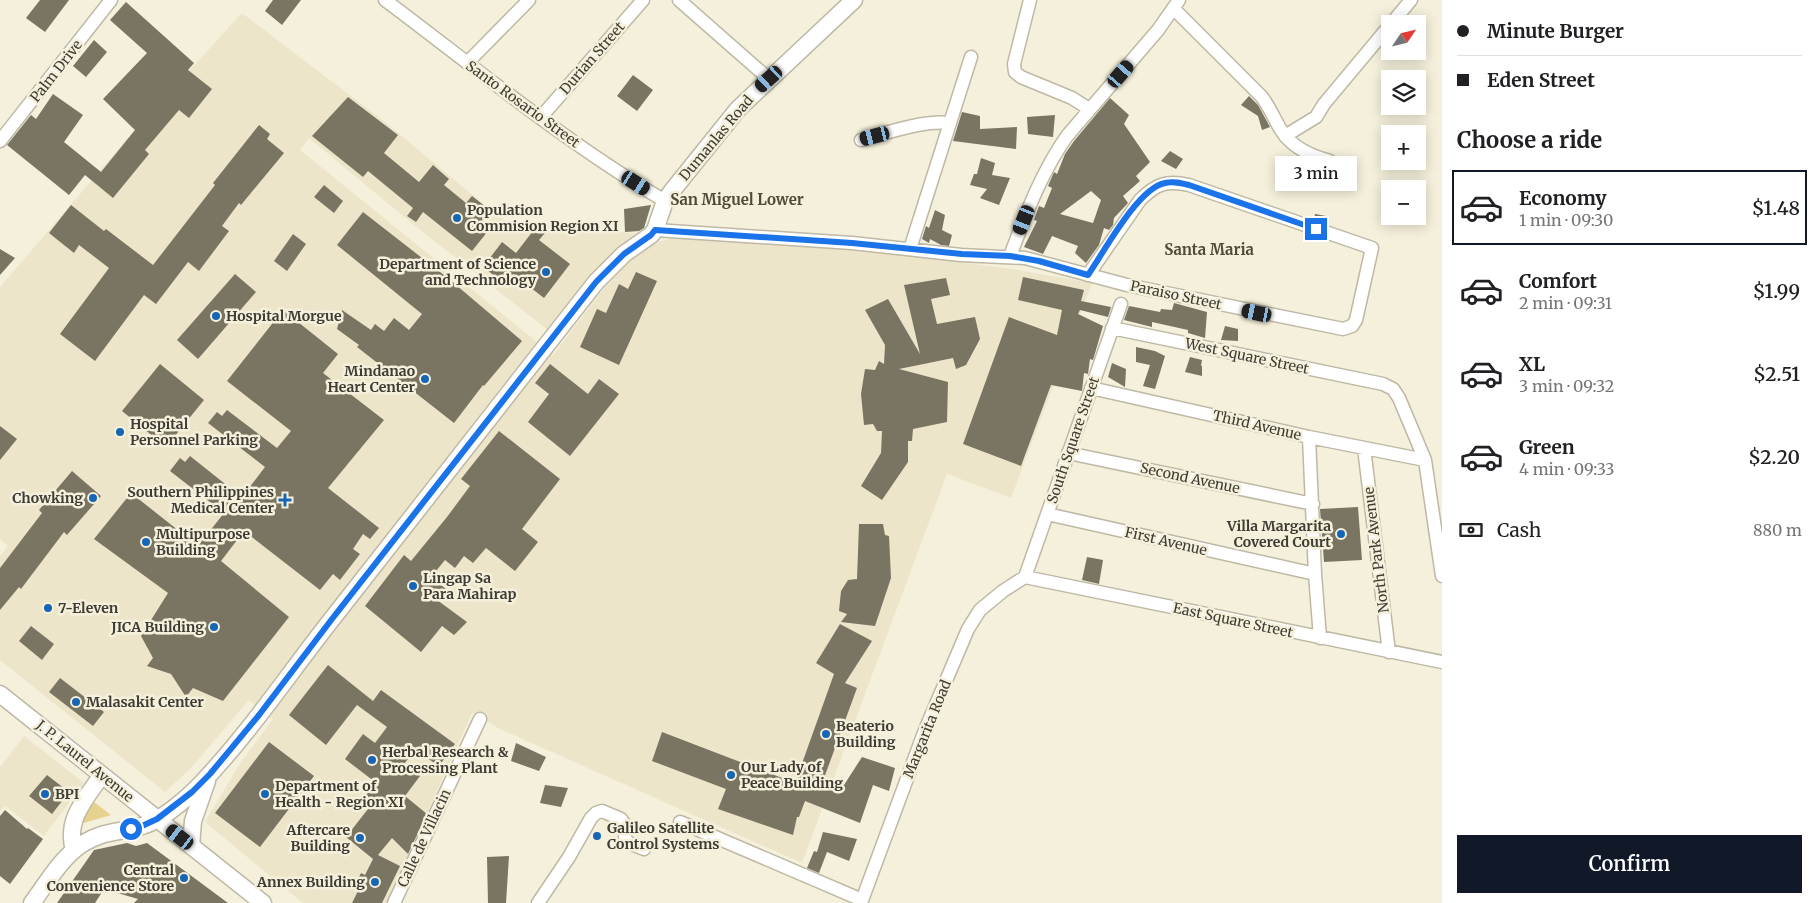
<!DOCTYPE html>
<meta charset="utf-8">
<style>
:root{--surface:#fff;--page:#f6f6f6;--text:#202124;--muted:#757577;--line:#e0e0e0;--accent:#111827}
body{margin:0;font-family:Merriweather,serif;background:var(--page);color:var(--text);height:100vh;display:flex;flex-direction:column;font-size:19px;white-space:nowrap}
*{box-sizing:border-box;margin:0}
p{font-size:16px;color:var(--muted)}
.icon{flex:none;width:28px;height:28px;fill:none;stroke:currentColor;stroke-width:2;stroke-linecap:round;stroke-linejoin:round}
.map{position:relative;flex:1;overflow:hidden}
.sheet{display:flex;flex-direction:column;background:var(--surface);width:375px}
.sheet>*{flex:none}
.guide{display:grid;align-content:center;height:110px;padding:0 15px;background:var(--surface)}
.needle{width:32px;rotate:55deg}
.fabs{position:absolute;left:1381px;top:15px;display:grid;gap:10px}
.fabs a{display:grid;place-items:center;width:45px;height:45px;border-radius:0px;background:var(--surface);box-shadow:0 2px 12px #0003;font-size:25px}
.end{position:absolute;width:22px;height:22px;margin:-11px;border:6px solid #1a73e8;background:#fff;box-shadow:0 0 0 2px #fff}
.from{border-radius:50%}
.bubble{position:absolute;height:35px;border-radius:0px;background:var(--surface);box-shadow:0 2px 12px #0003;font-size:16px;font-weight:600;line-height:35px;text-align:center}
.car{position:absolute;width:15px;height:30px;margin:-15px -8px;border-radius:6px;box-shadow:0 0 4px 1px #0007;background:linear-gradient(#222 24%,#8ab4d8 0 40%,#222 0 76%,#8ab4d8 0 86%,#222 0)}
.guide b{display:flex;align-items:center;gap:18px;height:48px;font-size:19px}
.guide b+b{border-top:1px solid var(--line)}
.guide i{width:12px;height:12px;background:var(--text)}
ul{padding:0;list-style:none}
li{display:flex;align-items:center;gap:15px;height:75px;margin:0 10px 8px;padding:0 5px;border:2px solid transparent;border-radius:0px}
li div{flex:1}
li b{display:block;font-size:19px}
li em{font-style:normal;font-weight:600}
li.active{border-color:var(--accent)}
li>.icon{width:45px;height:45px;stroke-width:1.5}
h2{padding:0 15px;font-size:22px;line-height:60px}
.pay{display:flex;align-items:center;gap:12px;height:55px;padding:0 15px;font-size:19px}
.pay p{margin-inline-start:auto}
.action{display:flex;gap:10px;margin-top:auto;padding:10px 15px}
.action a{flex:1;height:58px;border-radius:0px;background:var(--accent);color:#fff;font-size:20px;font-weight:600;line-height:58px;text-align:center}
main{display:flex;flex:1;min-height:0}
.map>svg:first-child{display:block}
.built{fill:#ece5c9}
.green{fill:#e5d28f}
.building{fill:#7a7563;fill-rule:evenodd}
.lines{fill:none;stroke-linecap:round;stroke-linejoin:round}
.minor-casing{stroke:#beb8a4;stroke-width:15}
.major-casing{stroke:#beb8a4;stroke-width:19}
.minor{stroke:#fff;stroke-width:12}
.major{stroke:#fff;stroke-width:16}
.route{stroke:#1a73e8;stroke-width:6}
.poi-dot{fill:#1666b5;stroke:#f5f0db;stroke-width:2}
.labels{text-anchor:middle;stroke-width:5;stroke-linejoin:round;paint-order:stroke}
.street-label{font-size:14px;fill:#3e3c34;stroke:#f5f0db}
.poi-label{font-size:14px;font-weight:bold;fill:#3e3c34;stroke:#f5f0db;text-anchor:start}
.neighbourhood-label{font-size:15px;font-weight:bold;fill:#4f4a39;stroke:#f5f0db}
</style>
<main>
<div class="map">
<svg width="1442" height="903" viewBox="0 0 1442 903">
<rect width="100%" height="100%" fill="#f5f0db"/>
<!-- built -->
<path class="built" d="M 242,13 L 385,122 L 493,212 L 512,225 L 561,226 L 640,234 L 549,331 L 414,225 L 309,138 L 300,150 L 553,355 L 601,292 L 626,265 L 647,248 L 661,241 L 676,238 L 726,238 L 879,252 L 1012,269 L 1092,283 L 1011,498 L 947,474 L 802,863 L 500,729 L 472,713 L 387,903 L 303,903 L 205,822 L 241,762 L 273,719 L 249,700 L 191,768 L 165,792 L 0,660 L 0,556 L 8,546 L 0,539 L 0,287 L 133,132 Z
M 24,736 L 84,783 L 44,836 L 5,806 L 0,811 L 0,767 Z"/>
<!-- green -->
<path class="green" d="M 94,802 L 111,815 L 80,824 Z"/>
<!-- building -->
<path class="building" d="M 40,0 L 69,0 L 45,32 L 26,18 Z
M 273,0 L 301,0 L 282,25 L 265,11 Z
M 126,2 L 194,63 L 188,70 L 212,89 L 189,118 L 179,110 L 145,150 L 149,154 L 113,198 L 85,175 L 69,195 L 7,145 L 31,115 L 36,119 L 53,94 L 83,115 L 64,142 L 101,172 L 135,130 L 103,99 L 147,53 L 110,20 Z
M 94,40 L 107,52 L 86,77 L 73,66 Z
M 633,75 L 653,90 L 637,111 L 617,96 Z
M 1249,96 L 1258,105 L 1270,127 L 1262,130 L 1258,116 L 1241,105 Z
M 348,97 L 398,135 L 384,153 L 419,182 L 433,165 L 449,179 L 444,185 L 466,203 L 472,196 L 490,210 L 479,224 L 488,231 L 472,251 L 423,212 L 416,222 L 407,216 L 413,208 L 368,171 L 363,177 L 312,136 Z
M 1110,98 L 1129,115 L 1124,124 L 1150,162 L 1136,176 L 1140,181 L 1123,196 L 1128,203 L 1114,218 L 1113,225 L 1109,230 L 1104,228 L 1099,245 L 1086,263 L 1075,253 L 1078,246 L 1052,236 L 1043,254 L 1024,247 L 1037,221 L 1034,220 L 1039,206 L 1044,208 L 1052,188 L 1048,186 L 1054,172 L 1057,174 L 1065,154 L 1074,141 ZM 1091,191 L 1101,200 L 1093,223 L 1060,214 Z
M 962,112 L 980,116 L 980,129 L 1017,127 L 1016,149 L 953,141 Z
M 1055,115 L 1053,137 L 1028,134 L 1027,117 Z
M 259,125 L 270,134 L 267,139 L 284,153 L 241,205 L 239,203 L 222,226 L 229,231 L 199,271 L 188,262 L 156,304 L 144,295 L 95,361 L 60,334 L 109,268 L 79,245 L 74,253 L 49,233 L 71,205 L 104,231 L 106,229 L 153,265 L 215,185 L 213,183 Z
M 1170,151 L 1183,159 L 1176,169 L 1161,161 Z
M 981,158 L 995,163 L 992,175 L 1010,178 L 999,205 L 980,198 L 987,189 L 970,185 L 974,174 L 977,174 Z
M 1297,160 L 1309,165 L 1305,176 L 1294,171 Z
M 324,185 L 343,201 L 334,213 L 314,197 Z
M 651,205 L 644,228 L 639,231 L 625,232 L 624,209 Z
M 935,210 L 945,215 L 942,230 L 952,235 L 949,246 L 941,245 L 930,239 L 929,243 L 922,239 L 926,226 L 929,228 Z
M 363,212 L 449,279 L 522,341 L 484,386 L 483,385 L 454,423 L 357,347 L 359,345 L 337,329 L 342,310 L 371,330 L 375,324 L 384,331 L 394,318 L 409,330 L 422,314 L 337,245 Z
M 1315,214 L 1326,216 L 1324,223 L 1314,219 Z
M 536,227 L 545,233 L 539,240 L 570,264 L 544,298 L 513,274 L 505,284 L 483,267 L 502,242 L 516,253 Z
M 293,234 L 306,244 L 287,271 L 274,261 Z
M 0,249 L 15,258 L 0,275 Z
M 636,272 L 657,281 L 619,365 L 580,347 L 597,309 L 606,313 L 619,284 L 628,289 Z
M 235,274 L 256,292 L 198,359 L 177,340 Z
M 1023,277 L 1084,290 L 1081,301 L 1111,307 L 1108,317 L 1080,310 L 1078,314 L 1103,326 L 1093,360 L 1090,359 L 1088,374 L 1084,373 L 1082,391 L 1051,385 L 1021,466 L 963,444 L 1009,317 L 1057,335 L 1062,310 L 1018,300 Z
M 946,278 L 950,295 L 931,299 L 937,324 L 975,317 L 980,339 L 966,365 L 956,369 L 953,358 L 899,369 L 948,382 L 947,422 L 913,429 L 912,441 L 908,441 L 908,462 L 882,500 L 861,486 L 881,453 L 882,431 L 877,431 L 873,424 L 864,425 L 861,394 L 865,369 L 875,370 L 879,361 L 884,364 L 885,345 L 865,310 L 888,299 L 920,354 L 904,285 Z
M 1174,303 L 1207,312 L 1205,338 L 1188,333 L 1188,330 L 1152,322 L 1152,327 L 1124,320 L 1129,306 L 1160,312 L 1161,309 L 1172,310 Z
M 283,310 L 338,354 L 323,373 L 384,420 L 328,488 L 379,528 L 370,539 L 363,534 L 353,549 L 360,554 L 340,580 L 333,574 L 320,590 L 244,531 L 221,561 L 289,617 L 223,701 L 193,688 L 186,697 L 171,674 L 147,666 L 153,658 L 141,636 L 168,593 L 94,539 L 131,493 L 198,546 L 224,513 L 170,471 L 180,458 L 185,462 L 190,456 L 239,495 L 246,486 L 249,488 L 265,467 L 208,423 L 217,412 L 222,416 L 227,410 L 277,448 L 291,431 L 227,381 Z
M 1225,326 L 1238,329 L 1238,341 L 1221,340 Z
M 1136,347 L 1155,351 L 1165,356 L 1155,389 L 1143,386 L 1150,365 L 1136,362 Z
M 1190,357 L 1202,360 L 1201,366 L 1202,366 L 1202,376 L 1185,372 Z
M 1112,363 L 1126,369 L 1125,387 L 1108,377 Z
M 160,364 L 204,400 L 166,447 L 122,411 Z
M 550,364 L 588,394 L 599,379 L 619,394 L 570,456 L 528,422 L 549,394 L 535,383 Z
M 0,426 L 17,439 L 0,460 Z
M 499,431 L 560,479 L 522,529 L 538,542 L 515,571 L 486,548 L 473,563 L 464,556 L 455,568 L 445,560 L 431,577 L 446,589 L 437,600 L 467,622 L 454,635 L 442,626 L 421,652 L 365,606 L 404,555 L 411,561 L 447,517 L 470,486 L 461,479 Z
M 72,471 L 101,496 L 67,535 L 64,532 L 21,589 L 19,587 L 0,610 L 0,568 L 42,513 L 39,510 Z
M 1358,507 L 1362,560 L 1324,562 L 1320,509 Z
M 859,524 L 883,524 L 885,535 L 889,536 L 891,578 L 875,626 L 841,622 L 847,614 L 839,611 L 841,591 L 848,580 L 857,579 Z
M 1087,557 L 1103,560 L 1099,584 L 1082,580 Z
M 840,624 L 872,641 L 845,683 L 857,688 L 824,778 L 844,785 L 862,757 L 895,768 L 889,791 L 873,785 L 860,823 L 805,801 L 799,817 L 797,817 L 793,835 L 718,809 L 726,789 L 652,761 L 662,732 L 795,783 L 834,674 L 816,663 Z
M 31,626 L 54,644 L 42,660 L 19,641 Z
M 328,665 L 373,701 L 381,690 L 455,744 L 439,766 L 415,750 L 404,764 L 420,776 L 405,796 L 427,814 L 408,854 L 392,838 L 378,855 L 400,866 L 382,903 L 352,903 L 358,891 L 353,889 L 361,873 L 365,875 L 373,859 L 346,837 L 368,809 L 365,807 L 371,799 L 366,795 L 375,782 L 345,759 L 363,734 L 375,743 L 387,727 L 357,705 L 326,745 L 289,715 Z
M 60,678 L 104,712 L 93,726 L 49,692 Z
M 269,742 L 314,776 L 260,847 L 215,813 Z
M 516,743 L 546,757 L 539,771 L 511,761 Z
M 47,775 L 69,792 L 52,814 L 29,796 Z
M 545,785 L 568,788 L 561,807 L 540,803 Z
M 5,810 L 27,829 L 28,828 L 43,839 L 10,884 L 0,876 L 0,816 Z
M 823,832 L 857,839 L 849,861 L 827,852 L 819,873 L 807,868 L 814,851 L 817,852 Z
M 127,843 L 136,846 L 147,843 L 228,903 L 134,903 L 138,899 L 104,889 L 95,903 L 57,903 L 94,850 Z
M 509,856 L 506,903 L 488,903 L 487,857 Z"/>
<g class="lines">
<!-- minor casing -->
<g class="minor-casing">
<path id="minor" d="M 385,0 C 477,69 566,143 665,201
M 679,0 L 769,79
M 1030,0 L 1014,64 L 1015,72 L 1021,77 L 1072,98 L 1089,109
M 1174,9 L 1261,96 C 1270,107 1274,119 1281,130 C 1292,148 1311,156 1330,161
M 1391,24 L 1411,0
M 467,63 L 529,0
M 541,117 L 643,0
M 1285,136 L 1316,117 L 1324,104 L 1390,25
M 861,140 C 886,133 924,120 949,123
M 0,141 L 111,0
M 655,230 L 852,243 L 961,255 L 1025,258 L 1127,285 L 1343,329 L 1352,326 L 1356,320 L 1372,248 L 1189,185 C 1166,180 1156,184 1140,200 L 1088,275
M 910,249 L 971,57
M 1010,256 C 1026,214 1041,173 1067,136 L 1158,30 L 1179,0
M 1112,328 L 1383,384 L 1393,389 L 1399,398 L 1425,460 L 1442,576
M 1091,388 L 1309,437 L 1425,460
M 1309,437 L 1315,574 L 1320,638
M 1364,448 L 1389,652
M 1068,453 L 1313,504
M 1047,514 L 1315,574
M 1025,577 L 1442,662
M 1025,577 L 1121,304
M 680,822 L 862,900
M 394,903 L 480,719
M 538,903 L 569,857 L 591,818 L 596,813 L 602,811 L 621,819 L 625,825 L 625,839 L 629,843 L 644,849
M 861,903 L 925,730 L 968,629 L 980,610 L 1003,591 L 1025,577"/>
</g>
<!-- major casing -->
<g class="major-casing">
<path id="major" d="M 0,694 L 263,903
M 191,846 L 193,821 L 207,781
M 74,850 C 65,820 86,798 102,775
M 32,903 C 47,883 60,859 82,844 C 104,830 119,833 142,826 C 166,819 194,792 210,774 C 254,726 291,671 332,619 C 419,507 508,395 596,282 L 624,254 L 651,235 L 655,230 L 665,201 L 672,191 L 738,109 L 854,0"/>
</g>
<!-- minor -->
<use href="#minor" class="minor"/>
<!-- major -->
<use href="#major" class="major"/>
</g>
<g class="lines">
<!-- route -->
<path class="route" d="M 131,829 L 142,826 L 157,819 L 192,792 L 210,774 L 259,715 L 332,619 L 596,282 L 624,254 L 651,235 L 655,230 L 852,243 L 962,254 L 1010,256 L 1039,261 L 1088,275 C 1104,252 1138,188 1165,183 C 1173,181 1181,183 1189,185 L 1316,229"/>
</g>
<!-- markers -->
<g class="poi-dot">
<circle cx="457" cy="218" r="5"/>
<circle cx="546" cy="272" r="5"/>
<circle cx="216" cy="316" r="5"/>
<circle cx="425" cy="379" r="5"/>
<circle cx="120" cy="432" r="5"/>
<circle cx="93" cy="498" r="5"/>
<path d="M282.5 492.5h5v5h5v5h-5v5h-5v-5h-5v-5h5z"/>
<circle cx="1341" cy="534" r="5"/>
<circle cx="146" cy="542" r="5"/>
<circle cx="413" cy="586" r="5"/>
<circle cx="48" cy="608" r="5"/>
<circle cx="214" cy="627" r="5"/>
<circle cx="76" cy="702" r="5"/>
<circle cx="826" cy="734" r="5"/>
<circle cx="372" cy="760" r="5"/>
<circle cx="731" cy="775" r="5"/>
<circle cx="45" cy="794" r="5"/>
<circle cx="265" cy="794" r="5"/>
<circle cx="597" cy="836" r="5"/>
<circle cx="360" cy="838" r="5"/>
<circle cx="184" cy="878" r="5"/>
<circle cx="375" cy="882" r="5"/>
</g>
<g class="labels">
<!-- street labels -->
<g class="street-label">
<text transform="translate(592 58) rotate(-49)" y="5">Durian Street</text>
<text transform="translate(56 71) rotate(-52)" y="5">Palm Drive</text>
<text transform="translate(523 104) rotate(36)" y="5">Santo Rosario Street</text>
<text transform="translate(716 138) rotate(-50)" y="5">Dumanlas Road</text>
<text transform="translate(1176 295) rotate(12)" y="5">Paraiso Street</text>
<text transform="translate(1247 356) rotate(12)" y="5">West Square Street</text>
<text transform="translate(1257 425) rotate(13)" y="5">Third Avenue</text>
<text transform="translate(1073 440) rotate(-71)" y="5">South Square Street</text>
<text transform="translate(1190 478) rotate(12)" y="5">Second Avenue</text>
<text transform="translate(1166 541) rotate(13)" y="5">First Avenue</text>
<text transform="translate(1376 550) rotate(-97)" y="5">North Park Avenue</text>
<text transform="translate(1233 620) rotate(12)" y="5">East Square Street</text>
<text transform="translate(927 729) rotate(-68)" y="5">Margarita Road</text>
<text transform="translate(85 761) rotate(39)" y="5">J. P. Laurel Avenue</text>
<text transform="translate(424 838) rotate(-65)" y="5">Calle de Villacin</text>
</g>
<!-- poi labels -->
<g class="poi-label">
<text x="467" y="215">Population<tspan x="467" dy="16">Commision Region XI</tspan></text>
<text x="536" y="269" text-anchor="end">Department of Science<tspan x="536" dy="16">and Technology</tspan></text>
<text x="226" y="321">Hospital Morgue</text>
<text x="415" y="376" text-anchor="end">Mindanao<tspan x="415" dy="16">Heart Center</tspan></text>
<text x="130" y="429">Hospital<tspan x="130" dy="16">Personnel Parking</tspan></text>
<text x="274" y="497" text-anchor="end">Southern Philippines<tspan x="274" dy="16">Medical Center</tspan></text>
<text x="83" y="503" text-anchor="end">Chowking</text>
<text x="1331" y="531" text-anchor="end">Villa Margarita<tspan x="1331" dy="16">Covered Court</tspan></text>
<text x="156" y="539">Multipurpose<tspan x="156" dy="16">Building</tspan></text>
<text x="423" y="583">Lingap Sa<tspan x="423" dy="16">Para Mahirap</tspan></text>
<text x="58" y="613">7-Eleven</text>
<text x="204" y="632" text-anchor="end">JICA Building</text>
<text x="86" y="707">Malasakit Center</text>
<text x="836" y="731">Beaterio<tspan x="836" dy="16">Building</tspan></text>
<text x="382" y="757">Herbal Research &amp;<tspan x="382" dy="16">Processing Plant</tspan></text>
<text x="741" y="772">Our Lady of<tspan x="741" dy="16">Peace Building</tspan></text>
<text x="275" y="791">Department of<tspan x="275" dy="16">Health - Region XI</tspan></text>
<text x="55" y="799">BPI</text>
<text x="607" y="833">Galileo Satellite<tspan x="607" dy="16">Control Systems</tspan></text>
<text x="350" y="835" text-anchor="end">Aftercare<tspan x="350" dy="16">Building</tspan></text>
<text x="174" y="875" text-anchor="end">Central<tspan x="174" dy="16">Convenience Store</tspan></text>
<text x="365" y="887" text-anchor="end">Annex Building</text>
</g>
<!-- neighbourhood labels -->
<g class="neighbourhood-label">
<text x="737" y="205">San Miguel Lower</text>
<text x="1209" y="255">Santa Maria</text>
</g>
</g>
</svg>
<div class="fabs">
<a><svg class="needle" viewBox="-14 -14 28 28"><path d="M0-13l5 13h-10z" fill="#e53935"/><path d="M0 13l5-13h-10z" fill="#757577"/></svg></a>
<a><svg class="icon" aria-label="layers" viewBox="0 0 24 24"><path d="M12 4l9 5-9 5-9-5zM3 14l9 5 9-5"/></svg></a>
<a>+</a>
<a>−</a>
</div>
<i class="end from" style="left:131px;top:829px"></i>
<i class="end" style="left:1316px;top:229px"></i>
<div class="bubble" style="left:1275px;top:156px;width:82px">3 min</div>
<i class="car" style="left:1121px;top:74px;rotate:41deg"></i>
<i class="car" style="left:769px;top:79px;rotate:228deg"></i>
<i class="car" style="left:875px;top:136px;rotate:256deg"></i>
<i class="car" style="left:636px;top:183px;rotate:122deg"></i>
<i class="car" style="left:1024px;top:220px;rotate:202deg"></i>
<i class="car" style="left:1257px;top:313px;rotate:282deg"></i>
<i class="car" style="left:180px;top:837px;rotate:308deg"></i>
</div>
<section class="sheet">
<div class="guide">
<b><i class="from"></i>Minute Burger</b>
<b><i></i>Eden Street</b>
</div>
<h2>Choose a ride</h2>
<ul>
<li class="active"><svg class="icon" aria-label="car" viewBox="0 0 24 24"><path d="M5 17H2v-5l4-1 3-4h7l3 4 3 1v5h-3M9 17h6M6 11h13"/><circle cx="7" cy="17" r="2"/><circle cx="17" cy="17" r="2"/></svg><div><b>Economy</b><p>1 min · 09:30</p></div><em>$1.48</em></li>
<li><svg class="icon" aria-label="car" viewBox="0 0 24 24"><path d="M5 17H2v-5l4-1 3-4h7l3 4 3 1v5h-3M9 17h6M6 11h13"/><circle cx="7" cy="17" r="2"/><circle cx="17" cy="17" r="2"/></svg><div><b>Comfort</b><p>2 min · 09:31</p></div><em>$1.99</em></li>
<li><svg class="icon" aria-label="car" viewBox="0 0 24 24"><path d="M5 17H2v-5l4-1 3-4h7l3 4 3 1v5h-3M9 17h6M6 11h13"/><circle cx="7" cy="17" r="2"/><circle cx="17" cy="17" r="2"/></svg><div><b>XL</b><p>3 min · 09:32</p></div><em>$2.51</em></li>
<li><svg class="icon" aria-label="car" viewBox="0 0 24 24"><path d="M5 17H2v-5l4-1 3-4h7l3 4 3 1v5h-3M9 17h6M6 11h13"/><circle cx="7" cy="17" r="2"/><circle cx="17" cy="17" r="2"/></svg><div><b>Green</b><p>4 min · 09:33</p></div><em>$2.20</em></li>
</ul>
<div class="pay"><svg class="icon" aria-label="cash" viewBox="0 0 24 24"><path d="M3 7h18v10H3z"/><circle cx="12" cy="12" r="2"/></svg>Cash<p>880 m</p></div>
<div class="action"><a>Confirm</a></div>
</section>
</main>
